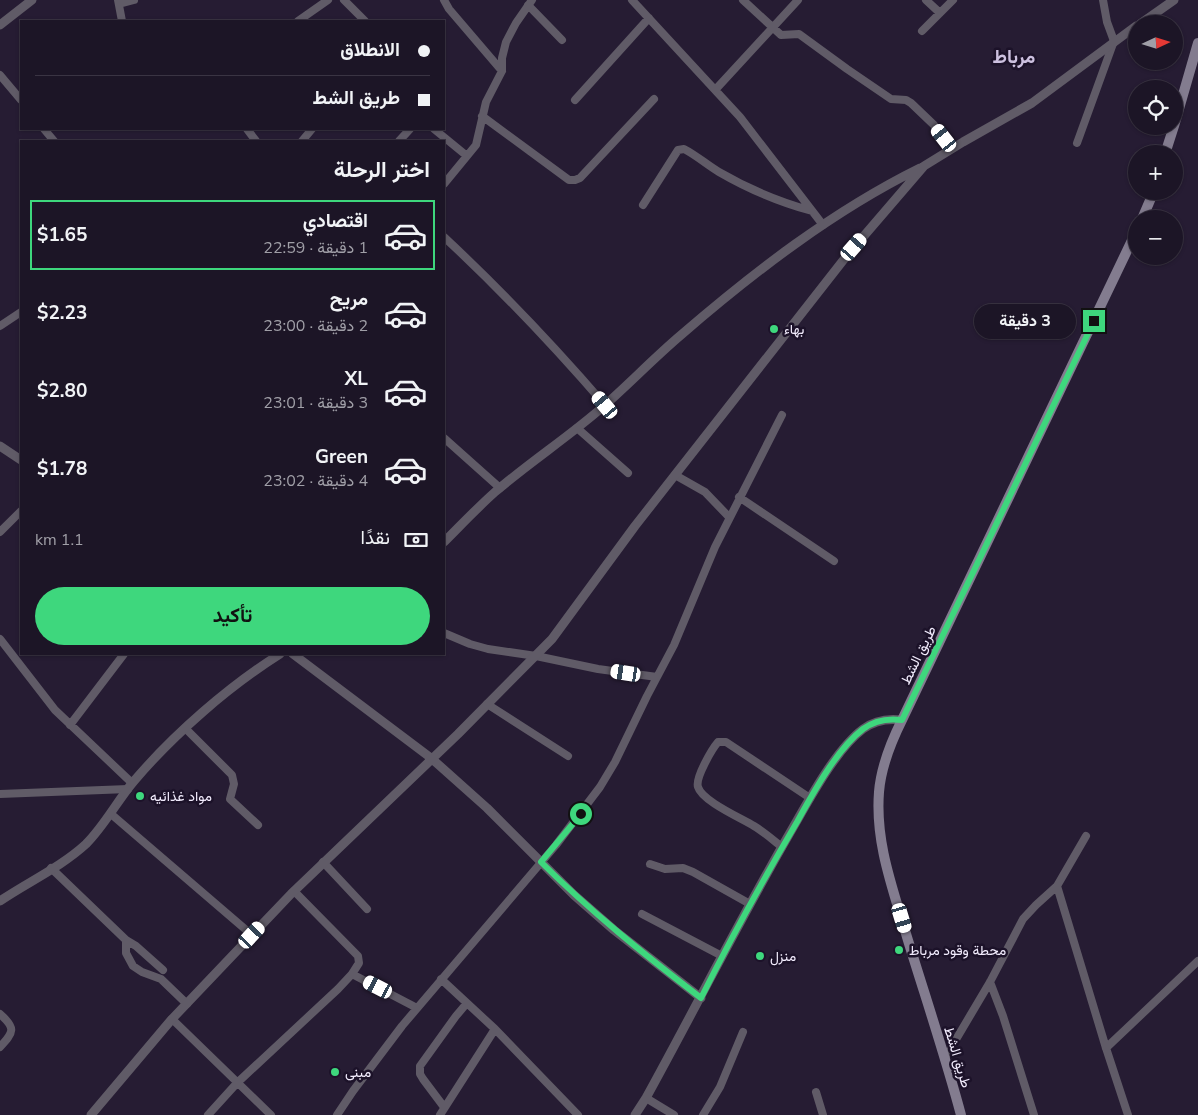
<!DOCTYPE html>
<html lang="ar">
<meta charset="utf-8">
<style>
:root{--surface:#1c1526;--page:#292232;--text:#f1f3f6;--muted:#a09fa7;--line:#3a3443;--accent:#3ed77d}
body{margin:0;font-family:"Nunito Sans",Vazirmatn,sans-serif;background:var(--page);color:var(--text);direction:rtl;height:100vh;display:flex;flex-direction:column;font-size:19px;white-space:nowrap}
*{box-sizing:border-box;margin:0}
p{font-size:16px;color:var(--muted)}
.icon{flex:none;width:28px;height:28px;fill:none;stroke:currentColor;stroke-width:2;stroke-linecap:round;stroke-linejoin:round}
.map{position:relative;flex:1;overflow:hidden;direction:ltr}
.panel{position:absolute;left:20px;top:140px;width:425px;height:515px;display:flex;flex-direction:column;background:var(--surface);border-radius:0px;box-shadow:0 1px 4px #0004,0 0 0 1px var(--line);direction:rtl}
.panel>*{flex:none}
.guide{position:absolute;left:20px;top:20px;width:425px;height:110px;border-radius:0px;box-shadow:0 1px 4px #0004,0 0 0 1px var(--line);direction:rtl;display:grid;align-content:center;height:110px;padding:0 15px;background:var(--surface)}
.needle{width:32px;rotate:86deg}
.tools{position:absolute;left:1128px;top:15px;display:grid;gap:10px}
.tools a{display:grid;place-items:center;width:55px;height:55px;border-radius:50%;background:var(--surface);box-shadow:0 1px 4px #0004,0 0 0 1px var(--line);font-size:25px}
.end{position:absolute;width:22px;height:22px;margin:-11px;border:6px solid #3ed77d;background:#111;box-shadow:0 0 0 2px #111}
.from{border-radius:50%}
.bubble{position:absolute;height:35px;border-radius:18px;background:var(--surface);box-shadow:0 1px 4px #0004,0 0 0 1px var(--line);font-size:16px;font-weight:700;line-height:35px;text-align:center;direction:rtl}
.car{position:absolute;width:15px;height:30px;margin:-15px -8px;border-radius:6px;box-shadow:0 0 4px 1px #0007;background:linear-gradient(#fff 24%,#345 0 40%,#fff 0 76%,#345 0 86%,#fff 0)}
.guide b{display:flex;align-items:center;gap:18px;height:48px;font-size:19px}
.guide b+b{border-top:1px solid var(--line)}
.guide i{width:12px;height:12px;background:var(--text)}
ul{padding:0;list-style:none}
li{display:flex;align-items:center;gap:15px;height:70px;margin:0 10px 8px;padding:0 5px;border:2px solid transparent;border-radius:0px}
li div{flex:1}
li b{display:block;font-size:19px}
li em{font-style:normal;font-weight:700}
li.current{border-color:var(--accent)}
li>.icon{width:45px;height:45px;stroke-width:1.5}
h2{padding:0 15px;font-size:22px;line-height:60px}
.pay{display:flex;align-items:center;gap:12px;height:55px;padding:0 15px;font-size:19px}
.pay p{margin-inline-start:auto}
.primary-button{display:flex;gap:10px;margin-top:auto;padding:10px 15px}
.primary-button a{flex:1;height:58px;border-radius:30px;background:var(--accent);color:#111;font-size:20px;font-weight:700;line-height:58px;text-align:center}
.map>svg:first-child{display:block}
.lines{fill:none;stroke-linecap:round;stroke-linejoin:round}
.minor{stroke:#605b67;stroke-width:8}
.tertiary{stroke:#605b67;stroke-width:9}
.secondary{stroke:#837c8f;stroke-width:10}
.route{stroke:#3ed77d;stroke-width:6}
.poi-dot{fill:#3ed77d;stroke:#1c1229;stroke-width:2}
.labels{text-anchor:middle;stroke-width:5;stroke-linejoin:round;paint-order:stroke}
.poi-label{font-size:14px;fill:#f3edfe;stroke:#1c1229;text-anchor:start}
.street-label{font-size:14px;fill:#f3edfe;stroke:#1c1229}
.district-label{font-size:19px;font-weight:bold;fill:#ccc0df;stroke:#1c1229}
</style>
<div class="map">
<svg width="1198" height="1115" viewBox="0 0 1198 1115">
<rect width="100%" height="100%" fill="#261c33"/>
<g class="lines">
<!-- minor -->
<path class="minor" d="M 118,0 L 122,21
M 344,0 L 365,21
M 444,0 L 449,9 L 502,71
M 632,0 L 740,117 L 823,225
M 743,0 L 781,35 L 799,34 L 847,69 L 891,99 L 906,100 L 911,103 L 934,125 L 951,149
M 926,0 L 940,13
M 119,4 L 134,0
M 528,5 L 562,40
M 298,21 L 328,0
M 922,31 L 953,0
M 0,75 L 21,100
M 716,89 L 798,0
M 575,100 L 649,18
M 482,116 L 569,180 L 575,180 L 580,178 L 654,99
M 44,129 L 54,141
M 247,129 L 256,141
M 434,129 L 467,156
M 302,141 L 312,129
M 399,141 L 410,129
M 1077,143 L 1114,41 L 1107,22 L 1103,0
M 444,184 L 476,145 L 486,102 L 502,71 L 502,58 L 506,42 L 516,23 L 532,0
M 643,205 L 678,150 L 684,149 C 696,155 707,165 719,172 C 750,190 779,202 812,211
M 444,237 C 501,290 554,346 605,405
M 0,326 L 21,312
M 577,428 L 628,473
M 444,438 L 500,488
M 675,475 L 705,492 L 729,517
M 739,497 L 834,561
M 0,532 L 21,511
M 444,633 L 470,644 L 488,649 L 536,656 L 598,669 L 657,677
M 0,639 L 55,710 L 132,783
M 487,704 L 568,756
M 70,725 L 124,654
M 185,728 L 232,775 L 234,784 L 230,799 L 258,825
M 0,794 L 128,789
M 111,814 L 252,935
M 782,847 C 773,840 764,832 754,826 C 741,818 702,801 698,787 C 695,778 712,749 718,742 L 726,742 L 810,798
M 323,862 L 367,909
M 650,864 L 665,869 L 683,868 L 693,872 L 750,904
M 51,868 L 126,940 L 126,953 L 133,966 L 142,972 L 161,979 L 187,1004
M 1057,886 L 1106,1048 L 1128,1115
M 294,891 L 358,956 L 359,963 L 352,974
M 642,914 L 722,956
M 126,940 L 136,946 L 163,970
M 441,979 L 495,1029 L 578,1115
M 990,982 L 1003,1016 L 1034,1115
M 0,1014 C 16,1028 14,1032 0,1047
M 172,1019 L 271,1115
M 1106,1048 L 1198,961
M 945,1058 L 990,982 L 1023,919 L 1036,905 L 1057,886 L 1086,836
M 816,1092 L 823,1115
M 646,1098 L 674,1115
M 444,1107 L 423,1079 L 420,1074 L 420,1066 L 456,1016 L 467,1003
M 208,1115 L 237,1083 L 338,989 L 352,974 L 417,1008
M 337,1115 L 353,1091 L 402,1026 L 556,845 L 600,787 L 615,762 L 647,696 L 674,645 L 715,547 L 782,415
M 440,1115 L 495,1029
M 703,1115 L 720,1087 L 743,1032"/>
<!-- tertiary -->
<path class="tertiary" d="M 1140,24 L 1174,0
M 0,25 L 32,0
M 0,446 L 21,460
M 444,542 C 461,525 477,508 495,492 C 531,461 570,436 605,405 C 631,382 655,357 681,335 C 754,272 833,211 920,168
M 293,654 L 431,758 L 487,808 L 574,895 L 614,930 L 701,998
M 0,901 C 28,882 61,867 86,844 C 105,825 117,801 134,781 C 174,734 228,687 280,654
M 91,1115 L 172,1019 L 291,894 L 458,734 L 552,639 L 635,526 L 845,258 L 924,166 L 963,142 L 1032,103 L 1136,26
M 635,1115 L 646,1098 C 695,1009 740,919 791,831 C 808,802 835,750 863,729 C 875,720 887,718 902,720"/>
<!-- secondary -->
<path class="secondary" d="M 1174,126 L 1198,43
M 1165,154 L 1174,126
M 1142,219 L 1154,191
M 961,1115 C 945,1055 925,996 907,937 C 893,889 875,843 879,792 C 881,767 891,742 902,720 L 1136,232"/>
</g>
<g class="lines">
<!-- route -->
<path class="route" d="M 581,814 L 541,862 C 591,912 645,955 701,998 C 731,938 763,880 797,822 C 813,793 837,749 863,729 C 875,720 887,718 902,720 L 1094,321"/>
</g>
<!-- markers -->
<g class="poi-dot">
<circle cx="774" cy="329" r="5"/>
<circle cx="140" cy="796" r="5"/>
<circle cx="899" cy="950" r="5"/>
<circle cx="760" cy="956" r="5"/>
<circle cx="335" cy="1072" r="5"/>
</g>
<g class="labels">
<!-- poi labels -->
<g class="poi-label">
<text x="784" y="334">بهاء</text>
<text x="150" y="801">مواد غذائيه</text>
<text x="909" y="955">محطة وقود مرباط</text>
<text x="770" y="961">منزل</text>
<text x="345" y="1077">مبنى</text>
</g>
<!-- street labels -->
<g class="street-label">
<text transform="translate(918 655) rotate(-64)" y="5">طريق الشط</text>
<text transform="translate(958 1057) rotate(73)" y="5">طريق الشط</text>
</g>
<!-- district labels -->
<g class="district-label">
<text x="1014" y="63">مرباط</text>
</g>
</g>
</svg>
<div class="tools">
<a><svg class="needle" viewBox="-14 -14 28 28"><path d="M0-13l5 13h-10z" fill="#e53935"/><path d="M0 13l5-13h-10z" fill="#a09fa7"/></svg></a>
<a><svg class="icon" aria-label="locate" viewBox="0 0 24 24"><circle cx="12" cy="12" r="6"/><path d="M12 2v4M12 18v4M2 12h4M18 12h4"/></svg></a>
<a>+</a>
<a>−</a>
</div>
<i class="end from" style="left:581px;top:814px"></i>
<i class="end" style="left:1094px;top:321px"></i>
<div class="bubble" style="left:974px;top:304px;width:102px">3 دقيقة</div>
<i class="car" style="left:944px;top:138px;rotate:322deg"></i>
<i class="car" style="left:854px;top:247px;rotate:41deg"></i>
<i class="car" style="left:605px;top:405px;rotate:320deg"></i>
<i class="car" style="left:626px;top:673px;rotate:279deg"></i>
<i class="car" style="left:902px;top:918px;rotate:163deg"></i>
<i class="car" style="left:252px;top:935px;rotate:43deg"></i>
<i class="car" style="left:378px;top:987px;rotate:297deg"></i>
<div class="guide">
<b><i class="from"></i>الانطلاق</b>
<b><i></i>طريق الشط</b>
</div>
<section class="panel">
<h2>اختر الرحلة</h2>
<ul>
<li class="current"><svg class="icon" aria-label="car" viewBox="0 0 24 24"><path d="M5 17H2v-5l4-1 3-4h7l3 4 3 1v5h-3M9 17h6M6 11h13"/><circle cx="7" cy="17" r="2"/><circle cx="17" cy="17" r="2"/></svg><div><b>اقتصادي</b><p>1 دقيقة · 22:59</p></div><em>$1.65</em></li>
<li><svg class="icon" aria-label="car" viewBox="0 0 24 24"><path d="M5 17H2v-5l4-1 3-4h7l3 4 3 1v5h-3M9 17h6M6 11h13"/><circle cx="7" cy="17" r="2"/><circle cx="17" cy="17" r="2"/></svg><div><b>مريح</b><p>2 دقيقة · 23:00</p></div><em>$2.23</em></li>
<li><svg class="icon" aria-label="car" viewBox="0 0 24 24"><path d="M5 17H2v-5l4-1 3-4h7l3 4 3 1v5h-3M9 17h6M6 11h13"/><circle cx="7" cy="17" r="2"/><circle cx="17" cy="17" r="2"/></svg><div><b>XL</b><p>3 دقيقة · 23:01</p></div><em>$2.80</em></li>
<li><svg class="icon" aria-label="car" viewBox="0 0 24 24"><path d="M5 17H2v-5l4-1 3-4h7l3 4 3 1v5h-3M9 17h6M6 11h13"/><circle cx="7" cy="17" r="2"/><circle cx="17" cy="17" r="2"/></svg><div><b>Green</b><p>4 دقيقة · 23:02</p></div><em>$1.78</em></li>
</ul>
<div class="pay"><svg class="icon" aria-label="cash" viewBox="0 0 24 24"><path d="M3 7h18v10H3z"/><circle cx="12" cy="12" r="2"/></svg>نقدًا<p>1.1 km</p></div>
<div class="primary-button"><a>تأكيد</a></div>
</section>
</div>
